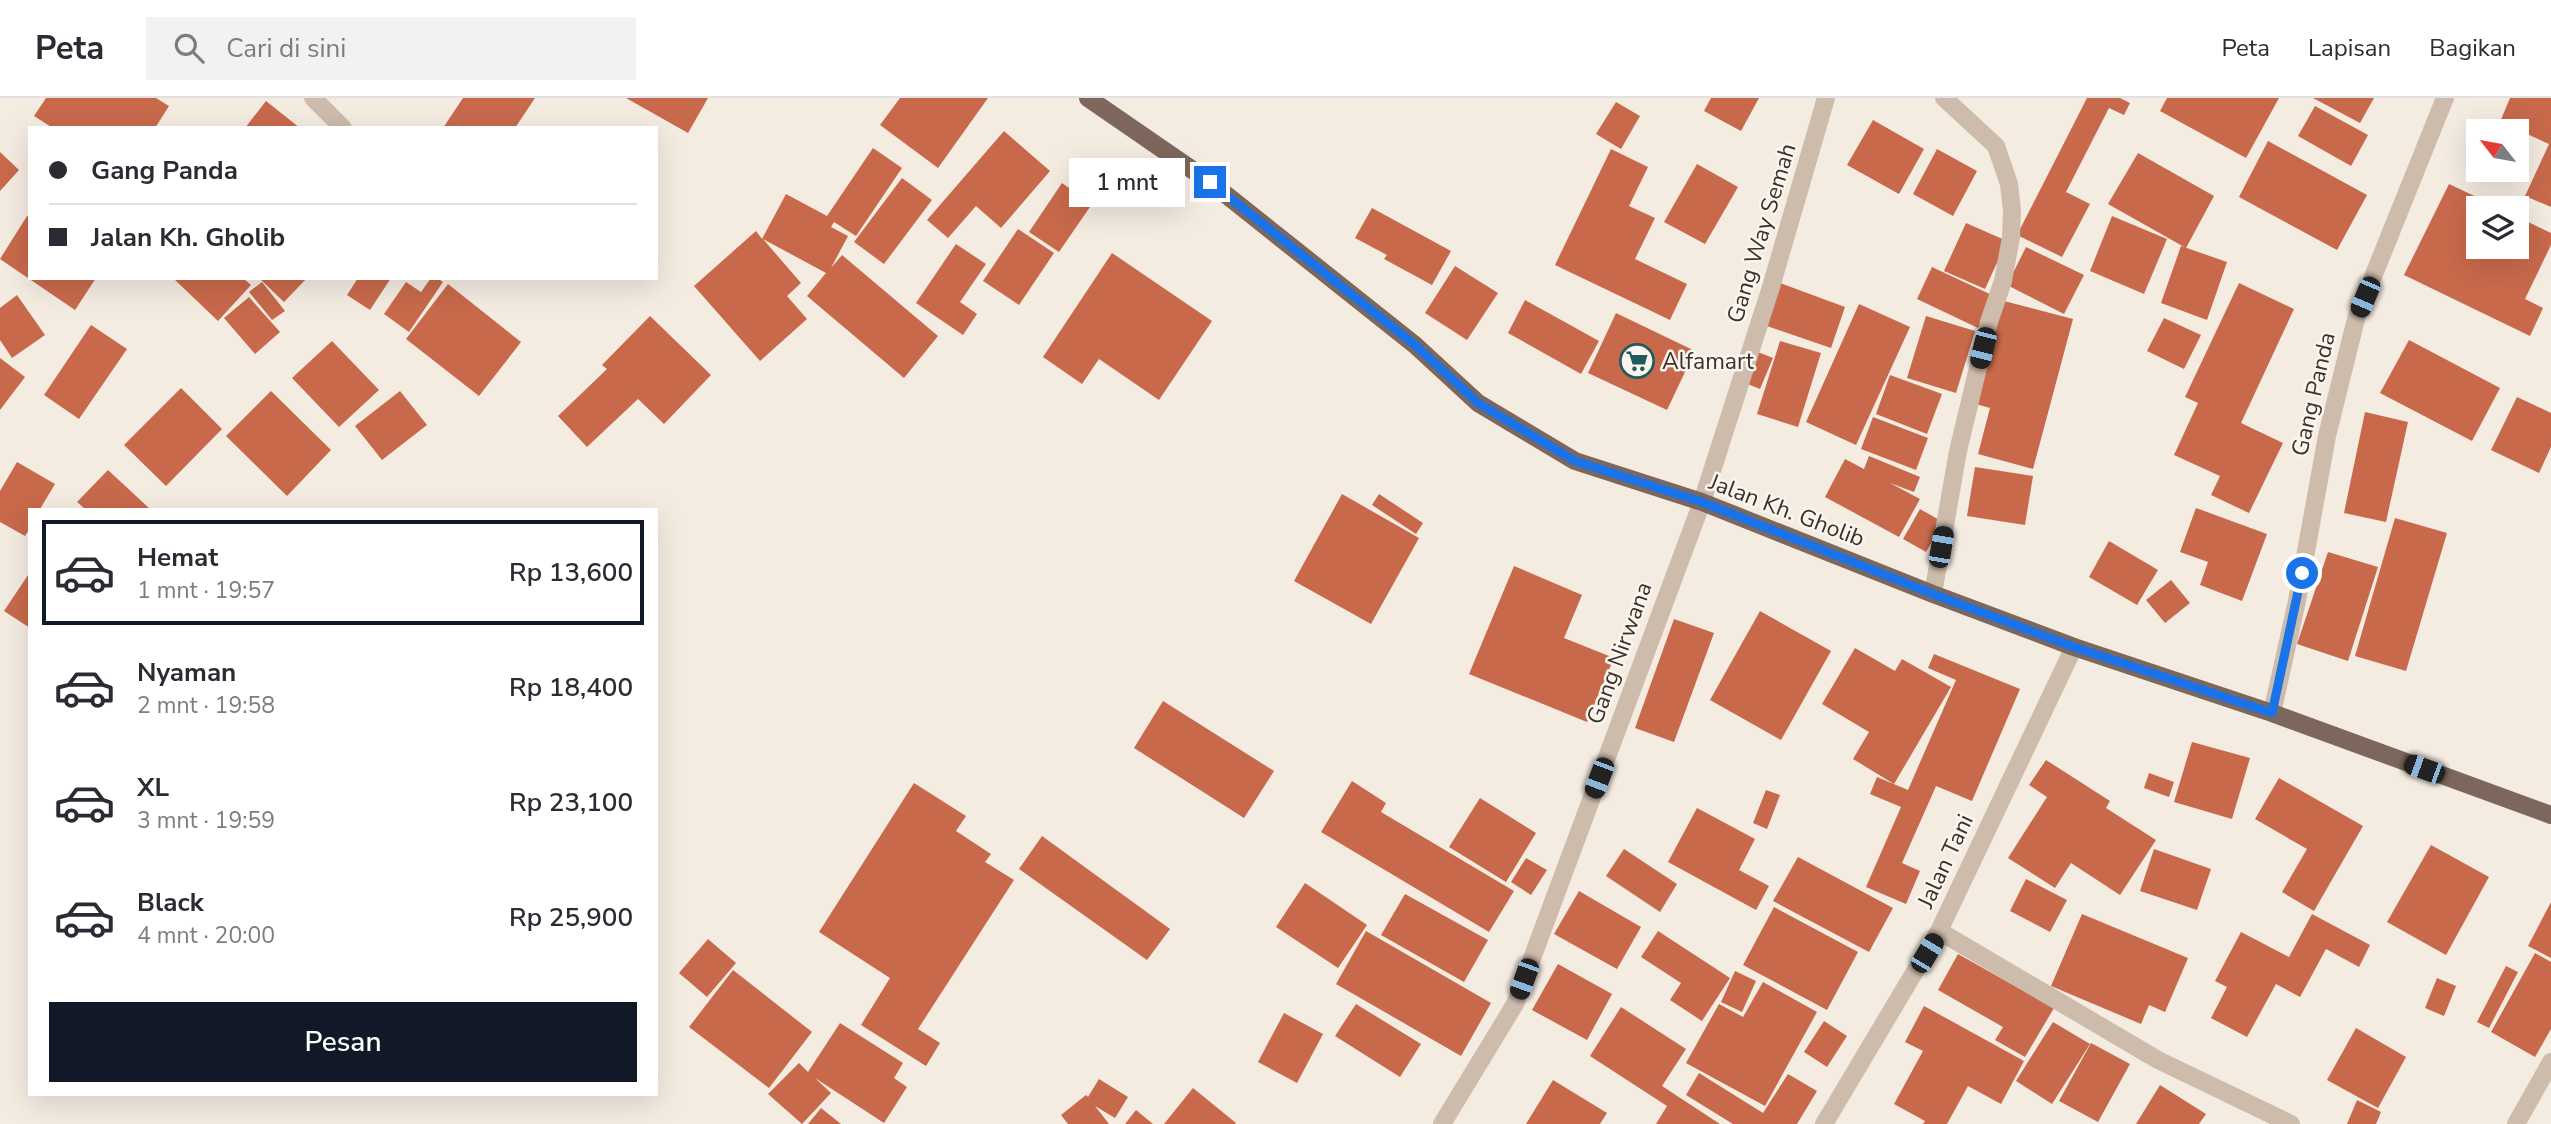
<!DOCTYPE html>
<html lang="id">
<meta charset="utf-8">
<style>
:root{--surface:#fff;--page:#f2f2f3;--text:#2b2b33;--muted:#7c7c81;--line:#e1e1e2;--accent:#111827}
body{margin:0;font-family:"Nunito Sans",sans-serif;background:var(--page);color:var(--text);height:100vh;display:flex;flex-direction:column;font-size:26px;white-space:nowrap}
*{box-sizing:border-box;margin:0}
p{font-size:23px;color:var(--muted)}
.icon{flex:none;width:38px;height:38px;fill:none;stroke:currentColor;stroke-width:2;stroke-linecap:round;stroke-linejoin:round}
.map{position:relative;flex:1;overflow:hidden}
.side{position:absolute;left:28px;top:410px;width:630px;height:588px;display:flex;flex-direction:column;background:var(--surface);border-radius:0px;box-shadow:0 7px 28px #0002}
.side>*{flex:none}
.hud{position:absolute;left:28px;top:28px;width:630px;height:154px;border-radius:0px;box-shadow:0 7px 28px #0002;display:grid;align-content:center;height:154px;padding:0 21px;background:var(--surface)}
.needle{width:46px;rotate:301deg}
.controls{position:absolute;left:2466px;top:21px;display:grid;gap:14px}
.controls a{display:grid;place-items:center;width:63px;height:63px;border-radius:0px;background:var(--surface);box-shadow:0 7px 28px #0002;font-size:35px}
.end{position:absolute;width:32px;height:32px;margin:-16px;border:9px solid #1a73e8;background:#fff;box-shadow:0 0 0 4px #fff}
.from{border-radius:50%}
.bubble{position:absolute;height:49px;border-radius:0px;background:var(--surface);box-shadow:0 7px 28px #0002;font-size:23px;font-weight:600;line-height:49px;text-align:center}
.car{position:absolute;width:21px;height:42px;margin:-21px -10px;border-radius:9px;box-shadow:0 0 5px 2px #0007;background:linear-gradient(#222 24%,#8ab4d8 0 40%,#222 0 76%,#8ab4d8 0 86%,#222 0)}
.hud b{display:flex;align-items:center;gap:24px;height:66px;font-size:26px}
.hud b+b{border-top:2px solid var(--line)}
.hud i{width:18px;height:18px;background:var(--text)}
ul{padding:12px 0 0;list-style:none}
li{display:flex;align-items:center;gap:21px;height:105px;margin:0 14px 10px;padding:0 7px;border:4px solid transparent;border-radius:0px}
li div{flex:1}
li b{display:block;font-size:26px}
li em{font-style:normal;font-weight:600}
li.selected{border-color:var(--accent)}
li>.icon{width:63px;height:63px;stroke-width:1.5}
.button{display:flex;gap:14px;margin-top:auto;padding:14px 21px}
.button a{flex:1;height:80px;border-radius:0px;background:var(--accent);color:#fff;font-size:28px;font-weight:600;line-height:80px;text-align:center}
header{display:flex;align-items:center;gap:42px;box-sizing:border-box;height:98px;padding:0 35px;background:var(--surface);border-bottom:2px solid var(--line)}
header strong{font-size:33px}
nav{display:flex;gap:38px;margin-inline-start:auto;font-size:24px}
.search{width:490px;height:63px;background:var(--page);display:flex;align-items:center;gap:18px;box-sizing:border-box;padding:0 24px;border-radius:0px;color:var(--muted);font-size:26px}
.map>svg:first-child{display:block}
.building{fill:#c8694b}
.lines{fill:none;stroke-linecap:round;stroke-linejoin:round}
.street{stroke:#cdbbac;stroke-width:18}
.primary{stroke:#7d675c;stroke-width:18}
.route{stroke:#1a73e8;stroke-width:9}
.labels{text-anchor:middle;stroke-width:5;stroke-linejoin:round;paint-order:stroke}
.street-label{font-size:23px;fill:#3b302b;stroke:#fbf5ee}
.poi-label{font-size:23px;fill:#3b302b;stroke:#fbf5ee;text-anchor:start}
</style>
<header>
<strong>Peta</strong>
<div class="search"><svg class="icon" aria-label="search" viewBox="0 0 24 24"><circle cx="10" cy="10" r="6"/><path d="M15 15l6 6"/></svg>Cari di sini</div>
<nav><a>Peta</a><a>Lapisan</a><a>Bagikan</a></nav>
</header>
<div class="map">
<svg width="2551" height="1026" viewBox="0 0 2551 1026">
<rect width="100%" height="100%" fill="#f4ebe1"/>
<!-- building -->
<path class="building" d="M 46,0 L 156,0 L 169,8 L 155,30 L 53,30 L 34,18 Z
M 463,0 L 535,0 L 515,30 L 443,30 Z
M 626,0 L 708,0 L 688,35 Z
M 900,0 L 988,0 L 938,70 L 880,27 Z
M 1711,0 L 1759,0 L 1741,33 L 1704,13 Z
M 2087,0 L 2120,0 L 2130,5 L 2124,17 L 2109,10 L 2066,94 L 2090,106 L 2062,159 L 2017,137 Z
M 2167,0 L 2279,0 L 2246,60 L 2160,13 Z
M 2313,0 L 2374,0 L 2360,25 Z
M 2510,0 L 2551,0 L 2551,109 L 2525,98 L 2549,46 L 2500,24 Z
M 266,3 L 300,30 L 245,30 Z
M 1616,4 L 1640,18 L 1621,51 L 1596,36 Z
M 2315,8 L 2368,37 L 2351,68 L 2298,38 Z
M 1873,22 L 1924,51 L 1899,96 L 1847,67 Z
M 1004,33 L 1050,73 L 1001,130 L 976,108 L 948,140 L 927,122 Z
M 2268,43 L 2367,97 L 2337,152 L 2239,99 Z
M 873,50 L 902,70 L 856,138 L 834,124 L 831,129 L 848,138 L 831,170 L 842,157 L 938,238 L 904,280 L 807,198 L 826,175 L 763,141 L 801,185 L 787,198 L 807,221 L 760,263 L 694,188 L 756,133 L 762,141 L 786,96 L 827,118 Z
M 1611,51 L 1648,69 L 1629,108 L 1655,120 L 1635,161 L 1687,186 L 1670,222 L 1555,167 Z
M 1937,51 L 1977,73 L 1953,118 L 1913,96 Z
M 0,54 L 19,72 L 0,93 Z
M 2138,55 L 2214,98 L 2186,150 L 2108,106 Z
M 1697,66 L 1738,89 L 1705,146 L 1664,124 Z
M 902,80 L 932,102 L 884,166 L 854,144 Z
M 1062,85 L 1092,106 L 1059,154 L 1029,134 Z
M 2449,86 L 2500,110 L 2478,110 L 2478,149 L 2516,149 L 2516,118 L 2551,135 L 2551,147 L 2525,201 L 2543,210 L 2530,238 L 2404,177 Z
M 1372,110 L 1451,153 L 1432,187 L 1384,161 L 1387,157 L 1355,140 Z
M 27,118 L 30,119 L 30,180 L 96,180 L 75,212 L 0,161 Z
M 2112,118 L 2167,141 L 2144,196 L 2090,173 Z
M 1966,125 L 2007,143 L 1985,191 L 1944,173 Z
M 1018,131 L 1054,155 L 1019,207 L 983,183 Z
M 956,146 L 986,166 L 960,204 L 977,216 L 963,237 L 916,205 Z
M 2181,148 L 2227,164 L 2207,222 L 2161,205 Z
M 2026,149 L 2084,177 L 2064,216 L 2007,187 Z
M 1112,155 L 1212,223 L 1159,302 L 1099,261 L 1082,286 L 1043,259 Z
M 1455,168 L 1498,195 L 1467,242 L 1425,215 Z
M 1932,169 L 1994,198 L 1978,230 L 1917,201 Z
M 173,180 L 243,180 L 251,187 L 218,223 Z
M 259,180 L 307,180 L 284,204 Z
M 358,180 L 391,180 L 370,212 L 347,197 Z
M 431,180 L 437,180 L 443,184 L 409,234 L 384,216 L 406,184 L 421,194 Z
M 262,184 L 285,213 L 272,222 L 249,194 Z
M 1780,185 L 1845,209 L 1831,250 L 1764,227 Z
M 2239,185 L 2294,211 L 2241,325 L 2283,345 L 2249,415 L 2211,397 L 2220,378 L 2174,357 L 2198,305 L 2185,299 Z
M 448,186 L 521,244 L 479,298 L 406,241 Z
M 17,197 L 45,237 L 12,260 L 0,242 L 0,210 Z
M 249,199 L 280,234 L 255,256 L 224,220 Z
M 1525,202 L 1599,243 L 1581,276 L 1508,235 Z
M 2000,202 L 2073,221 L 2033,371 L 1978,356 L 1990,310 L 1972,305 Z
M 1859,206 L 1910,229 L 1856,347 L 1806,324 Z
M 1616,215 L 1695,253 L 1667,312 L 1588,275 Z
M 650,218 L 711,277 L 664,326 L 638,301 L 587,349 L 558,318 L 607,271 L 602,267 Z
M 1926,218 L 1975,233 L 1956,295 L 1907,280 Z
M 2164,220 L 2201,237 L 2184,271 L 2147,253 Z
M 91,227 L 127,251 L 79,321 L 44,297 Z
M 2409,242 L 2500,290 L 2472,343 L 2380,295 Z
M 332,243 L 379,292 L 339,329 L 292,280 Z
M 1780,243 L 1821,255 L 1798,329 L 1757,316 Z
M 1758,254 L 1773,260 L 1760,291 L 1745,285 Z
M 0,260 L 25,279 L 0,312 Z
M 1890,277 L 1942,296 L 1927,336 L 1876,316 Z
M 181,290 L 222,331 L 166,388 L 124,347 Z
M 271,293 L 331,352 L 287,398 L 226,338 Z
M 400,293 L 427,327 L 382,362 L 355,328 Z
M 2517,299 L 2551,315 L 2551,349 L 2539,375 L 2491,352 Z
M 2365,314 L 2408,324 L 2386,424 L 2344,415 Z
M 1873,319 L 1928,340 L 1916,372 L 1861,351 Z
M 1869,358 L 1920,379 L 1914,394 L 1890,385 L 1920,401 L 1899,439 L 1825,399 L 1845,361 L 1864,371 Z
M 17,364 L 55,386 L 40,411 L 30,411 L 30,430 L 25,438 L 0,424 L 0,393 Z
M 1975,369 L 2033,378 L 2025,427 L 1967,418 Z
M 108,372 L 150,411 L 85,411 L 77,404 Z
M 1342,396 L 1419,440 L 1371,526 L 1294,483 Z
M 1379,396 L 1423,425 L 1416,436 L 1372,407 Z
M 2196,410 L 2267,436 L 2242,503 L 2200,487 L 2208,464 L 2180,454 Z
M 1920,411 L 1943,424 L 1926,454 L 1903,441 Z
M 2395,420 L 2447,435 L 2406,573 L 2355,558 Z
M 2109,443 L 2158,472 L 2137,507 L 2089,479 Z
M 2328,454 L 2378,469 L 2348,563 L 2297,546 Z
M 1514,468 L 1582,497 L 1564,540 L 1614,560 L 1587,624 L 1469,576 Z
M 30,474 L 30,530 L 4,513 Z
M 2171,482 L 2190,505 L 2165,525 L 2146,502 Z
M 1760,513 L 1831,553 L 1781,642 L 1710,602 Z
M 1674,521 L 1714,535 L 1674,644 L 1635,630 Z
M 1855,550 L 1895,573 L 1902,561 L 1951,589 L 1894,686 L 1853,661 L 1869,634 L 1822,606 Z
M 1934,556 L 2020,591 L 1972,703 L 1936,688 L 1902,765 L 1920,773 L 1906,806 L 1866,789 L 1901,709 L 1870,696 L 1877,679 L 1908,692 L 1956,582 L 1928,570 Z
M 1163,603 L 1274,673 L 1244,720 L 1134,650 Z
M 2192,644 L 2250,660 L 2232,721 L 2174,704 Z
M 2046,662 L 2110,703 L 2106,710 L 2156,742 L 2120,797 L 2071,765 L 2055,790 L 2008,760 L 2047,699 L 2029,687 Z
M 2149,675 L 2174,684 L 2169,699 L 2144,690 Z
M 2279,680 L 2363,728 L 2314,813 L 2282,794 L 2307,751 L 2255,721 Z
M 1352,683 L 1386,705 L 1381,714 L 1514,793 L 1489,834 L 1321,734 Z
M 914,685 L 966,718 L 956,733 L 991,756 L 985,764 L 1014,782 L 918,931 L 940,945 L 926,968 L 861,927 L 890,880 L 819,834 Z
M 1766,692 L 1780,697 L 1767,731 L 1753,725 Z
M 1480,700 L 1536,735 L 1506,784 L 1449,749 Z
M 1697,710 L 1755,741 L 1739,772 L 1769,788 L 1756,812 L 1668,764 Z
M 1042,738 L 1170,831 L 1147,862 L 1019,771 Z
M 2431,747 L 2489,779 L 2446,857 L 2387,824 Z
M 1624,751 L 1677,786 L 1660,814 L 1606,778 Z
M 2154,751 L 2211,771 L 2197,812 L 2140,793 Z
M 1798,759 L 1893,810 L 1869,854 L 1773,803 Z
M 1526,760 L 1547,772 L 1531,797 L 1511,784 Z
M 2026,781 L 2067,802 L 2050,834 L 2010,813 Z
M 1305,785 L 1367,827 L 1338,870 L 1276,829 Z
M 1579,793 L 1641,829 L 1617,871 L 1554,836 Z
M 1405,796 L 1488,842 L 1464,884 L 1381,837 Z
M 2551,804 L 2551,860 L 2528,848 Z
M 1774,809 L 1858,854 L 1827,912 L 1743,867 Z
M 2082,816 L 2188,860 L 2165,914 L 2149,907 L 2141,926 L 2051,888 Z
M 2312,816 L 2370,847 L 2359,869 L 2326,851 L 2300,899 L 2276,886 L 2247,939 L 2211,920 L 2227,889 L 2215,883 L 2241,834 L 2289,859 Z
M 1366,833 L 1491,905 L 1461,958 L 1336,886 Z
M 1658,833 L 1730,880 L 1702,923 L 1670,902 L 1681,885 L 1641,859 Z
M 708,841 L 736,865 L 707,899 L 679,875 Z
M 2535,855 L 2551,864 L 2551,931 L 2535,959 L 2491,934 Z
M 1958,856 L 2054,910 L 2025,959 L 1995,942 L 2003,929 L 1938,892 Z
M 1558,866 L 1612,896 L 1587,942 L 1532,912 Z
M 2506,868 L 2518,874 L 2489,930 L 2477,924 Z
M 733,872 L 812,934 L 769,990 L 689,929 Z
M 1735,873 L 1756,883 L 1742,914 L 1721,904 Z
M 2437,880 L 2456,888 L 2444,918 L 2425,910 Z
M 1763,884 L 1817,914 L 1765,1008 L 1686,965 L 1719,906 L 1743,919 Z
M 1356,906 L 1421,946 L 1400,979 L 1335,938 Z
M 1924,908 L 2024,963 L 2001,1006 L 1968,988 L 1947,1026 L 1923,1026 L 1925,1023 L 1894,1006 L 1923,953 L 1905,944 Z
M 1621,909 L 1686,951 L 1662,988 L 1720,1026 L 1656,1026 L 1667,1008 L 1590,958 Z
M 1284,915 L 1323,936 L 1297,985 L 1258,964 Z
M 1824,923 L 1847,938 L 1827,969 L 1804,954 Z
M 2053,924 L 2090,946 L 2052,1006 L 2016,983 Z
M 840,925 L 903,965 L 894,980 L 907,989 L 884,1025 L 815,980 L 831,995 L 802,1026 L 768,996 L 799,965 L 808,974 Z
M 2356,930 L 2406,959 L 2378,1010 L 2327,982 Z
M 2091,945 L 2130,966 L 2098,1024 L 2059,1003 Z
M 1699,975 L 1763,1015 L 1788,976 L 1817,993 L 1797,1026 L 1733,1026 L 1686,997 Z
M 1099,981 L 1128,999 L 1115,1020 L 1095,1008 L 1109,1026 L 1068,1026 L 1061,1017 L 1086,997 L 1088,999 Z
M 1553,982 L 1607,1015 L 1600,1026 L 1526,1026 Z
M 2160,987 L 2206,1016 L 2199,1026 L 2136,1026 Z
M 1193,990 L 1236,1025 L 1235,1026 L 1164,1026 Z
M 2357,1002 L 2381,1014 L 2376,1026 L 2347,1026 Z
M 821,1010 L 841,1026 L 808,1026 Z
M 1136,1012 L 1153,1026 L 1125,1026 Z"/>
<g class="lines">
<!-- street -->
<path class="street" d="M 313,0 L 343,30
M 1933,496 L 1958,353 L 1989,224 L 2003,183 L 2011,139 L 2012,112 L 2009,86 L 1996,48 L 1944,0
M 2272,615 L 2297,503 L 2327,338 L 2356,221 L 2445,0
M 1939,833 L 2158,962 L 2291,1026
M 1442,1026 L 1515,906 L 1702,404 L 1771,189 L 1826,0
M 1824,1026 L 1939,833 L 2074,549
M 2516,1026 L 2551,964"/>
<!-- primary -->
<path class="primary" d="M 1088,0 L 1210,84 L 1415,247 L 1478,305 L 1575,363 L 1702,404 L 1933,496 L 2074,549 L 2272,615 L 2551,717"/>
</g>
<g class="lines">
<!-- route -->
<path class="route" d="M 1210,84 L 1415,247 L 1478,305 L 1575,363 L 1702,404 L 1933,496 L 2074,549 L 2272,615 L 2302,475"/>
</g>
<!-- icons -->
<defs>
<g id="supermarket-ring" transform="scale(1.75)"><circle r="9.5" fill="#fbf5ee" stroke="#1f5a5e" stroke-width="1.5"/><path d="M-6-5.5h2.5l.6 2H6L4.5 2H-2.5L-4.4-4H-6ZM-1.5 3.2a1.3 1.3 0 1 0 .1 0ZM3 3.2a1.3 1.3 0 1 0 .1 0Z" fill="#1f5a5e"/></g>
</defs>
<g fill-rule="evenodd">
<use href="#supermarket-ring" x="1637" y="263"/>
</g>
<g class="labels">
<!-- street labels -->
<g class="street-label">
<text transform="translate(1761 135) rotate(-73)" y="8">Gang Way Semah</text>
<text transform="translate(2313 296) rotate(-77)" y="8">Gang Panda</text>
<text transform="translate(1787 412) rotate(21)" y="8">Jalan Kh. Gholib</text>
<text transform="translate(1619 555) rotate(-70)" y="8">Gang Nirwana</text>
<text transform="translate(1945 763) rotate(-65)" y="8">Jalan Tani</text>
</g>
<!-- poi labels -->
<g class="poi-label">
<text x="1662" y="271">Alfamart</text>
</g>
</g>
</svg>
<div class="controls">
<a><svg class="needle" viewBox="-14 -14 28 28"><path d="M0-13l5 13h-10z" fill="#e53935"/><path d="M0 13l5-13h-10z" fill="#7c7c81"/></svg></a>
<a><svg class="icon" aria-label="layers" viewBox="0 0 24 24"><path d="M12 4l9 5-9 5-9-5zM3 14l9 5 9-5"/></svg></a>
</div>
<i class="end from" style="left:2302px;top:475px"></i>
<i class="end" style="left:1210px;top:84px"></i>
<div class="bubble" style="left:1069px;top:60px;width:116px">1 mnt</div>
<i class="car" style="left:2365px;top:199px;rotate:203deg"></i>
<i class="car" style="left:1983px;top:250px;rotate:194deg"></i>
<i class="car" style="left:1941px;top:449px;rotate:10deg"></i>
<i class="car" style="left:2424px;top:671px;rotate:290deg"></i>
<i class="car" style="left:1599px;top:680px;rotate:201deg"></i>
<i class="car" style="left:1927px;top:855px;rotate:31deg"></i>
<i class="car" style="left:1524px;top:881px;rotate:200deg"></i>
<div class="hud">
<b><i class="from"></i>Gang Panda</b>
<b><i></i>Jalan Kh. Gholib</b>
</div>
<section class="side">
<ul>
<li class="selected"><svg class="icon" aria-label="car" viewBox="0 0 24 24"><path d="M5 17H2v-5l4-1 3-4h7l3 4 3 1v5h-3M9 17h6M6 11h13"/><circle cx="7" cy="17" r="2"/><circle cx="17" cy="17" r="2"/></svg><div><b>Hemat</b><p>1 mnt · 19:57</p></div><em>Rp 13,600</em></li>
<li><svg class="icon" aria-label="car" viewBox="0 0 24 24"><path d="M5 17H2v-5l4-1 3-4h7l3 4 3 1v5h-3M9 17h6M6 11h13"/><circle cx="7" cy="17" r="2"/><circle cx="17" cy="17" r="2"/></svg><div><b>Nyaman</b><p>2 mnt · 19:58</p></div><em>Rp 18,400</em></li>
<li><svg class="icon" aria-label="car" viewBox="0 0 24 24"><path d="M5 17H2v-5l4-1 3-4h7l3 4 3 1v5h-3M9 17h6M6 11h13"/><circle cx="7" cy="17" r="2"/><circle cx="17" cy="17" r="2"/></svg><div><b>XL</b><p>3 mnt · 19:59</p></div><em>Rp 23,100</em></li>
<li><svg class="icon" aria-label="car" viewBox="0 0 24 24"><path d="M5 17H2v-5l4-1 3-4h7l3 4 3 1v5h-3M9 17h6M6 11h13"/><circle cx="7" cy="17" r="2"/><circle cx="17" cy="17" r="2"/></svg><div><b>Black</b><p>4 mnt · 20:00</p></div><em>Rp 25,900</em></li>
</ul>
<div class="button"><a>Pesan</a></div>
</section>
</div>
